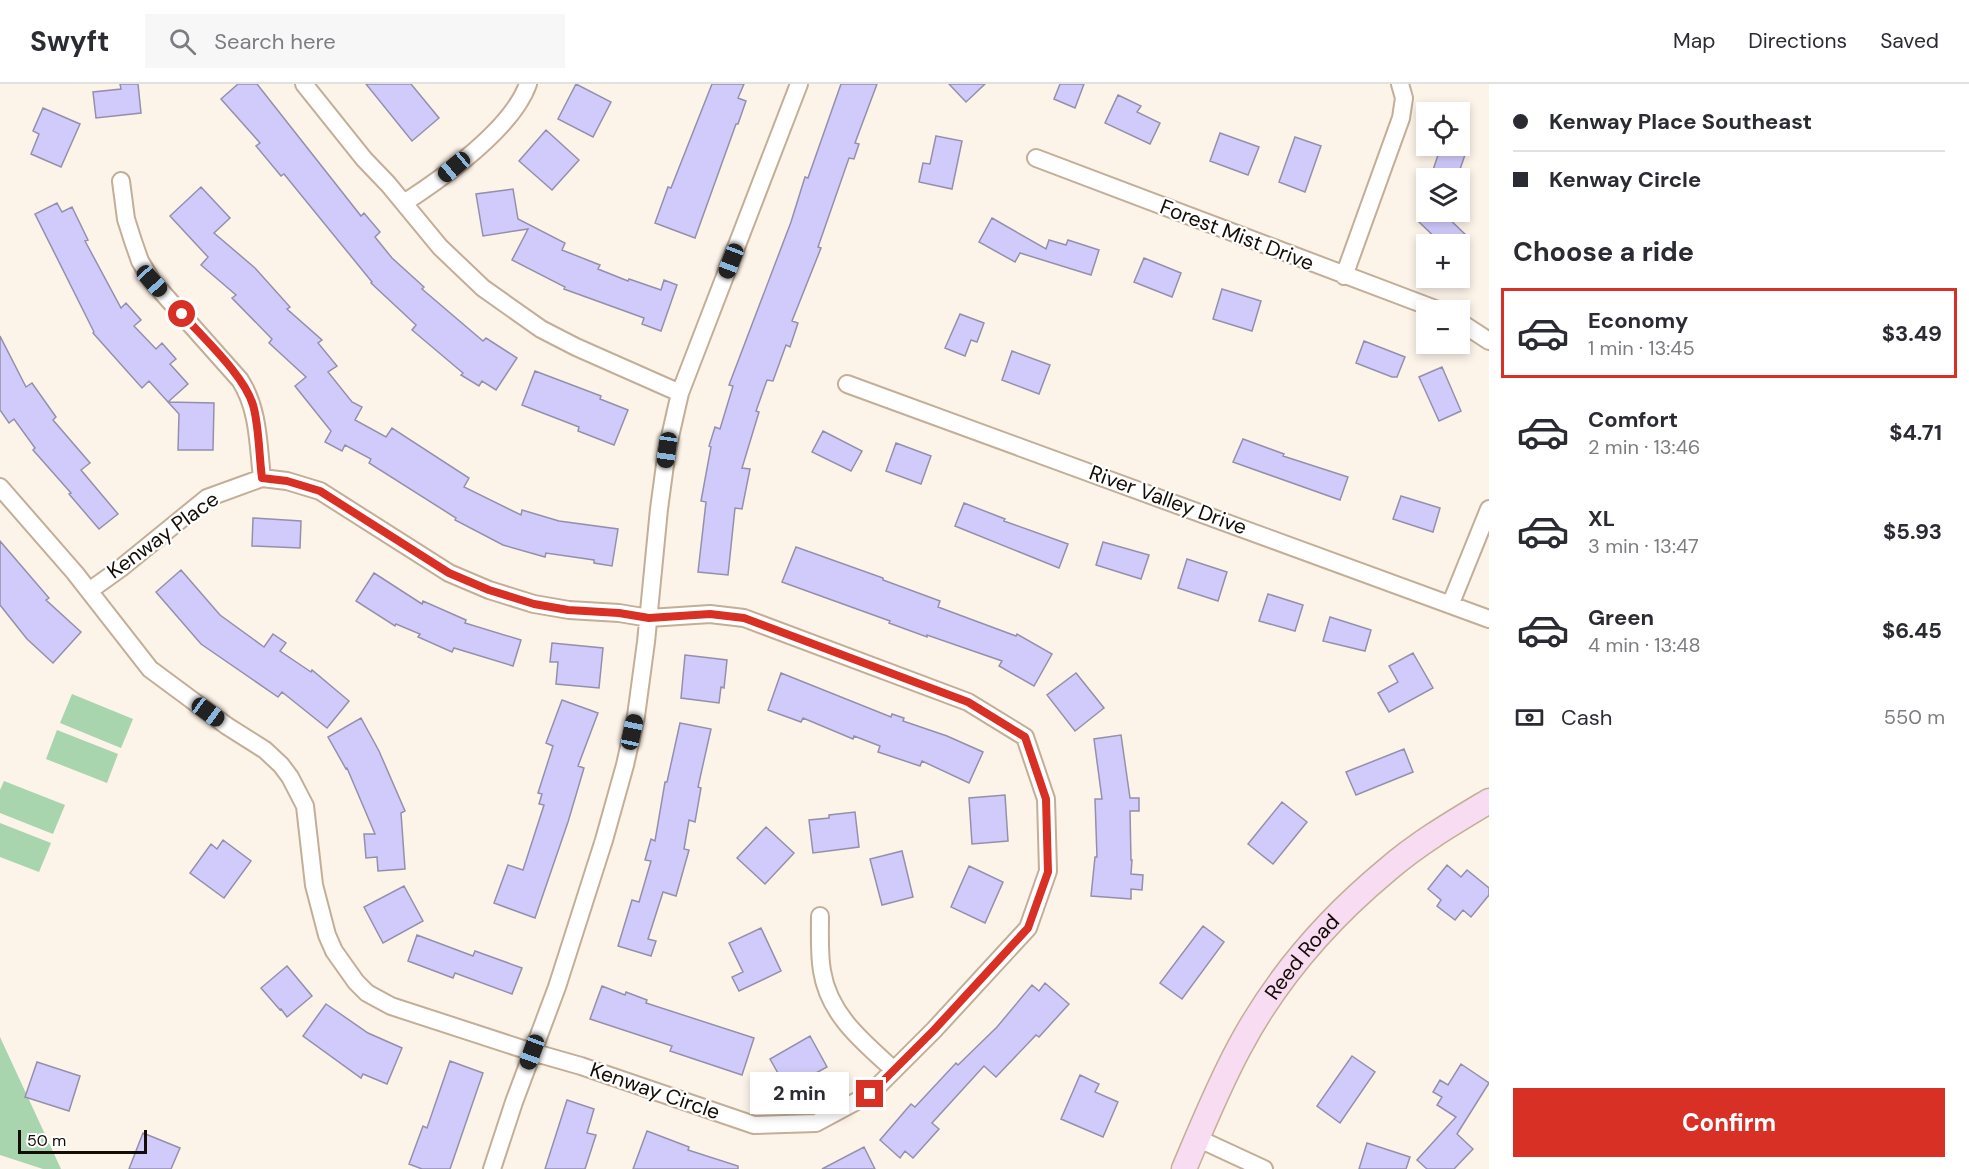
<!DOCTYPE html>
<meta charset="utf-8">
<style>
:root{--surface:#fff;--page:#f7f7f7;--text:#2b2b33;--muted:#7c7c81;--line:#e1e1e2;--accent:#d93025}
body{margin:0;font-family:"DM Sans",sans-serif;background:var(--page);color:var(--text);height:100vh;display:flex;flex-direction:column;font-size:22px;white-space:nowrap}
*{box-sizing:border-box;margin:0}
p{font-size:20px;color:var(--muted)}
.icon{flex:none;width:33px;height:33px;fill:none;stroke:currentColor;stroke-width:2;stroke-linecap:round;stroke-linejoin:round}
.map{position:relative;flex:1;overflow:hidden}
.side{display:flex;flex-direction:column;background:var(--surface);width:480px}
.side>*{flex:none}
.hud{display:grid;align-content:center;height:132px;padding:0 24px;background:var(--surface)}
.buttons{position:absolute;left:1416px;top:18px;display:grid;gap:12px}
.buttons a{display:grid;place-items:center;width:54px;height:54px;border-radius:0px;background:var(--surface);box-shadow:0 3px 9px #0003;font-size:30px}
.scale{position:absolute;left:18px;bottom:15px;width:129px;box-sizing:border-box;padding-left:6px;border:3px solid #140d05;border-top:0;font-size:16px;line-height:21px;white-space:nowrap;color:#140d05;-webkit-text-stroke:4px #fff;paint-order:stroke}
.end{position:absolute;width:27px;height:27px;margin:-14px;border:8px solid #d93025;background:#fff;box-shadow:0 0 0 3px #fff}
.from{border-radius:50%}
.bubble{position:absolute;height:42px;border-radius:0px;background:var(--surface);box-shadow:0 3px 9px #0003;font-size:20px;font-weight:700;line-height:42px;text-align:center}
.car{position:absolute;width:18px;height:36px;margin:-18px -9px;border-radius:8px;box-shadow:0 0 4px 2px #0007;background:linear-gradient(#222 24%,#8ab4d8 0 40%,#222 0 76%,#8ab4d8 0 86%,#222 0)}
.hud b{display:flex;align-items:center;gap:21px;height:57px;font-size:22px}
.hud b+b{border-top:2px solid var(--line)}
.hud i{width:15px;height:15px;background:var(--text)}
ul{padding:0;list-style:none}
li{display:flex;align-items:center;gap:18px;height:90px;margin:0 12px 9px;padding:0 12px;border:3px solid transparent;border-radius:0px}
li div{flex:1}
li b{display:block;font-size:22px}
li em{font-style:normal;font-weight:700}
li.on{border-color:var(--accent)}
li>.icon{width:54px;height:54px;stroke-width:1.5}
h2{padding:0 24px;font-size:27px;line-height:72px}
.pay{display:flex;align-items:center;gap:15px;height:66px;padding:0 24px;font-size:22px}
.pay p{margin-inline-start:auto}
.primary-button{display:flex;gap:12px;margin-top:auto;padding:12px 24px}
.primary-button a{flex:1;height:69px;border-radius:0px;background:var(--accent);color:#fff;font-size:24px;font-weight:700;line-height:69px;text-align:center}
header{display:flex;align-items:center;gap:36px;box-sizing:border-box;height:84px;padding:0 30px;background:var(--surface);border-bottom:2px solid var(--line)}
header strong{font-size:28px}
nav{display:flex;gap:33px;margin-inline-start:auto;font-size:21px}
.search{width:420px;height:54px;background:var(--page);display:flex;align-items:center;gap:15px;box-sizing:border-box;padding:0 21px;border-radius:0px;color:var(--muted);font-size:22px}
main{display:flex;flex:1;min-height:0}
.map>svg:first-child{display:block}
.green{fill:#a8d4ae}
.building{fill:#d1cbfc;stroke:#9490ac;stroke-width:1.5}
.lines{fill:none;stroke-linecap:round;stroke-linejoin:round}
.street-casing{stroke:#c3ae97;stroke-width:20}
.secondary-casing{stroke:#c3ae97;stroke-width:27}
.street{stroke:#fff;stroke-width:16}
.secondary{stroke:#f8dcf2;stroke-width:24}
.route{stroke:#d93025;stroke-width:8}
.labels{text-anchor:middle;stroke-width:4.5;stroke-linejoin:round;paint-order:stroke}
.street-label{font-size:21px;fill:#140d05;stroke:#fff}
</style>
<header>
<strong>Swyft</strong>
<div class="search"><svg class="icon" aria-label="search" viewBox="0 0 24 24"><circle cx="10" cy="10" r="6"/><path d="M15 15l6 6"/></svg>Search here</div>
<nav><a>Map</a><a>Directions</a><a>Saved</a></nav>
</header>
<main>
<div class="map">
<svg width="1489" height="1085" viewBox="0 0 1489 1085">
<rect width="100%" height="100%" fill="#fcf3e9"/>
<!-- green -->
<path class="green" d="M 72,610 L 133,635 L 121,664 L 60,639 Z
M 57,646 L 118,670 L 107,699 L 46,675 Z
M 4,697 L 65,721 L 53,750 L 0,729 L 0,706 Z
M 0,739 L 51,759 L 39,788 L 0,773 Z
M 0,953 L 61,1085 L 43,1085 L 0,1071 Z"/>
<!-- building -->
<path class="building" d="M 120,0 L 138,0 L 141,29 L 96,34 L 93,8 L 121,5 Z
M 238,0 L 257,0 L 361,132 L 364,129 L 380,148 L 375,153 L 392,174 L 424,203 L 422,205 L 483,257 L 486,254 L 517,274 L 496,306 L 482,297 L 479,302 L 461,291 L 463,289 L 412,246 L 416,241 L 371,199 L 372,198 L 284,90 L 281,92 L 256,62 L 260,59 L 221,15 Z
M 366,0 L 411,0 L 439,34 L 412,57 Z
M 576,0 L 611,18 L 593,53 L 558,35 Z
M 712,0 L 744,0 L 738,14 L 746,17 L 738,40 L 736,40 L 695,154 L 655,139 L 668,103 L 671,104 Z
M 841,0 L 877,0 L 855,59 L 859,60 L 854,75 L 849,74 L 818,163 L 821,164 L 792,237 L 798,239 L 790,263 L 786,261 L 773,297 L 767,296 L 756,327 L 759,328 L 742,384 L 750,385 L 742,425 L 735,424 L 728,491 L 698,488 L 706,418 L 701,417 L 711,363 L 709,362 L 715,343 L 720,345 L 733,302 L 729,301 L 791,138 L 805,93 L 808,94 Z
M 949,0 L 985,0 L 966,18 Z
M 1060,0 L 1084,0 L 1075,24 L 1054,15 Z
M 1118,11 L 1141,22 L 1137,28 L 1160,39 L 1150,60 L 1105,39 Z
M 43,24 L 80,40 L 61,83 L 31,70 L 39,50 L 33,47 Z
M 546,46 L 579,76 L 552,106 L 519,77 Z
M 1220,49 L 1259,63 L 1248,91 L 1210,77 Z
M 936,52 L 962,57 L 952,105 L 919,98 L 923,79 L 930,80 Z
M 1295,53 L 1321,62 L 1305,108 L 1279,98 Z
M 1441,62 L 1455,62 L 1467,65 L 1457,94 L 1447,94 L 1432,89 Z
M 201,103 L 230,134 L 214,149 L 255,184 L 290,223 L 287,225 L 322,256 L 318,259 L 337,282 L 328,288 L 352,318 L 362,323 L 355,336 L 386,353 L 392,344 L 469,394 L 464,403 L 521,431 L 522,426 L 559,437 L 618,445 L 612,482 L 594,479 L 594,476 L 546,469 L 545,473 L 503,461 L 455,436 L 456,434 L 369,379 L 371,375 L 345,361 L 342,367 L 325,358 L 331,347 L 295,302 L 306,293 L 269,259 L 272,255 L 232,214 L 236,211 L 201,181 L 208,173 L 170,132 Z
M 513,105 L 518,135 L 565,159 L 562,166 L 600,181 L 598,185 L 628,197 L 629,195 L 661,206 L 664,196 L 677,201 L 661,247 L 642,240 L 644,234 L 564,205 L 565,203 L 512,176 L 528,145 L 483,152 L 476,110 Z
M 57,119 L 62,128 L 72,123 L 88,156 L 85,157 L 121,224 L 126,219 L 141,236 L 134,242 L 156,265 L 162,259 L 176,275 L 170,280 L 188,300 L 168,318 L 149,297 L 142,304 L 93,249 L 94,248 L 35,130 Z
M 1429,128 L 1442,128 L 1468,153 L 1461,160 L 1442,160 L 1419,138 Z
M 992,134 L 1046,165 L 1049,156 L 1066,161 L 1068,156 L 1099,166 L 1091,191 L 1020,169 L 1015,178 L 979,158 Z
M 1144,174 L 1181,189 L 1172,213 L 1134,198 Z
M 1222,205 L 1261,217 L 1252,247 L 1213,235 Z
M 960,230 L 984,239 L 977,258 L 971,256 L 965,272 L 945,264 Z
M 0,252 L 26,303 L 32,299 L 56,333 L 53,336 L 90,379 L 81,386 L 118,430 L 99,445 L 69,410 L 71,409 L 33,366 L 35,364 L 14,335 L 9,339 L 0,326 Z
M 1364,257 L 1405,273 L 1397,293 L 1392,293 L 1356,279 Z
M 1012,267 L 1050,281 L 1039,310 L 1002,296 Z
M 1442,283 L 1461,327 L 1439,337 L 1419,293 Z
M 535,287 L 601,312 L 600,315 L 628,326 L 614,361 L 578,347 L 579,343 L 522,321 Z
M 168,318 L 214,319 L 213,366 L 178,366 L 179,330 Z
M 823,347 L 862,367 L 851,387 L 812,368 Z
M 1243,355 L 1284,370 L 1283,372 L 1348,393 L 1340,416 L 1233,378 Z
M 896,359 L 931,372 L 921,400 L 886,387 Z
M 1401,412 L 1440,424 L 1433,448 L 1393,435 Z
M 964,419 L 1005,435 L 1004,437 L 1068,460 L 1059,484 L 955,442 Z
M 253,434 L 301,437 L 300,464 L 252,462 Z
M 0,457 L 49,514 L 46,516 L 81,548 L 53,579 L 27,555 L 0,521 Z
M 1103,458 L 1149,471 L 1141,495 L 1096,481 Z
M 796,463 L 883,494 L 883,496 L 940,517 L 938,523 L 1016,552 L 1017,550 L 1052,570 L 1034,602 L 999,582 L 1002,577 L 927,551 L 927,553 L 889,539 L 890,537 L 782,498 Z
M 1187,475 L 1227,488 L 1218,517 L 1178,504 Z
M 181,486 L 220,531 L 264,563 L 273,550 L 286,559 L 280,567 L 311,588 L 312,586 L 349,617 L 327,644 L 282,608 L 278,613 L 201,560 L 156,508 Z
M 374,489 L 422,520 L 423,517 L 466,536 L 465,539 L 521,556 L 513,582 L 454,564 L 452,568 L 418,553 L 420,550 L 396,540 L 395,542 L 356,517 Z
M 1268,510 L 1303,521 L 1295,547 L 1259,537 Z
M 1330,533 L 1371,546 L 1365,567 L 1323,557 Z
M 552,559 L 603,564 L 599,604 L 556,600 L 558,578 L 550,578 Z
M 1413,569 L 1433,604 L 1389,628 L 1378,609 L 1398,598 L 1389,582 Z
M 685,571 L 727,576 L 724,604 L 721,603 L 719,619 L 681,614 Z
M 781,589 L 891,633 L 892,630 L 904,634 L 903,637 L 947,652 L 983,668 L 969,699 L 922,677 L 920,682 L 878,668 L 880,662 L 854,652 L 853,655 L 803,634 L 801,638 L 768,626 Z
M 1076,589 L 1104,624 L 1075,647 L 1047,611 Z
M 562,616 L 598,629 L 578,682 L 584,684 L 568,738 L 535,834 L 494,819 L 508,781 L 523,786 L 544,721 L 539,720 L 542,710 L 538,709 L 553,662 L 546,659 Z
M 361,634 L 379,667 L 405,727 L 401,729 L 405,785 L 378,787 L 377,773 L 366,774 L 364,750 L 375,750 L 347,684 L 346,685 L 328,653 Z
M 680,639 L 711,645 L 698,703 L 701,704 L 695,738 L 689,736 L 684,765 L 689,766 L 676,812 L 663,808 L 648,855 L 656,857 L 651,872 L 618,862 L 632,816 L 639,818 L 651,777 L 645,776 L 651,755 L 655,757 L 665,698 L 667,698 Z
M 1121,651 L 1130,714 L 1139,714 L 1139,727 L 1130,727 L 1131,776 L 1132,776 L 1131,790 L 1143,791 L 1142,806 L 1131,805 L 1131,815 L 1091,812 L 1095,773 L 1097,773 L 1095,715 L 1102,715 L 1094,655 Z
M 1404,665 L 1413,688 L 1356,711 L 1346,688 Z
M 1005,711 L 1008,757 L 972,760 L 969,714 Z
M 1282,718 L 1307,738 L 1273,780 L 1248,760 Z
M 855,728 L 859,763 L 813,769 L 809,736 L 829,734 L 829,731 Z
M 766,743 L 794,769 L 765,800 L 737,774 Z
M 223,756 L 251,777 L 224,814 L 190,789 L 211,760 L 217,765 Z
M 902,767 L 913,813 L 882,821 L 870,775 Z
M 1447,781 L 1461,793 L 1467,786 L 1489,804 L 1489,811 L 1471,833 L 1463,826 L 1455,836 L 1437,822 L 1441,816 L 1428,805 Z
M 969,782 L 1003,798 L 985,839 L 951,823 Z
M 404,802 L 423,837 L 383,859 L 364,823 Z
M 1203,842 L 1224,858 L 1182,915 L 1160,899 Z
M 761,844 L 781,887 L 739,907 L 732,893 L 743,888 L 729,859 Z
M 417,851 L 473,872 L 475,867 L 522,884 L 512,910 L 455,889 L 453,894 L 408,877 Z
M 287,882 L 312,912 L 287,933 L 281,925 L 280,926 L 261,904 Z
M 1045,899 L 1069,920 L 1039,953 L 1036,951 L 996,993 L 984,982 L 932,1039 L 939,1045 L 913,1074 L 905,1067 L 900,1074 L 880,1056 L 911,1020 L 915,1023 L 956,979 L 958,981 L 997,943 L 1032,901 L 1039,907 Z
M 602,902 L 625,911 L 626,908 L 647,916 L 646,919 L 754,954 L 742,991 L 670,967 L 672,962 L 590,935 Z
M 326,920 L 368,949 L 402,964 L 387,1000 L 363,990 L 361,994 L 303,952 Z
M 810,952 L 827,983 L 787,1005 L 770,975 Z
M 1352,972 L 1375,988 L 1340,1039 L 1317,1022 Z
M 450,977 L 483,989 L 450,1085 L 422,1085 L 409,1080 L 423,1042 L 427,1044 Z
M 37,978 L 80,992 L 69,1027 L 25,1013 Z
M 1461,980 L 1489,999 L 1457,1050 L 1473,1065 L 1454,1085 L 1427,1085 L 1417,1076 L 1456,1033 L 1437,1021 L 1442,1013 L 1433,1008 L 1440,996 L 1448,1001 Z
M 1080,991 L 1099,1000 L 1095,1008 L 1118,1018 L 1103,1053 L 1061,1035 Z
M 567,1016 L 594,1025 L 587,1049 L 596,1051 L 585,1085 L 545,1085 Z
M 647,1047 L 689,1063 L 688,1066 L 738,1082 L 738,1085 L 633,1085 Z
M 143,1049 L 180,1064 L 171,1085 L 129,1085 Z
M 1367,1059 L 1410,1073 L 1406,1085 L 1359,1085 Z
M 864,1063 L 875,1085 L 822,1085 Z"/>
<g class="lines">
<!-- street casing -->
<g class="street-casing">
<path id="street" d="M 304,0 L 364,75 L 388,100 L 440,163 L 483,204 L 541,245 L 576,263 L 680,309
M 1036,74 L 1438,226
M 121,97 L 126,135 L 133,157 L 140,177 L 152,197 L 240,296 C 259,326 258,360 262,394
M 404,119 C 444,93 512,45 528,0
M 1344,192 L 1401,34 L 1404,14 L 1400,0
M 1460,238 L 1489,257
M 847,300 L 1489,535
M 0,403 L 75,489 L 150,585 L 227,642 L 265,666 L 281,681 L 290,693 L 305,722 L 314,801 L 327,851 L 334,867 L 356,898 L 367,909 L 391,922 L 532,968 L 581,982 L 754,1041 L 816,1039 L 870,1010 L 934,946 L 1028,844 L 1048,787 L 1046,715 L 1025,653 L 968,618 L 744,534 L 710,530 L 649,534 L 619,529 L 569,526 L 534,520 L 489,506 L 449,489 L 320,407 L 287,397 L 262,394 L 207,414 L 121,484 L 89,507
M 1451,519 L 1489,425
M 820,832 C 820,850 819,870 822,887 C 829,931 863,958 894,986
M 1197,1054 L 1264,1085
M 492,1085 L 514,1018 L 557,903 L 604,756 L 625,681 L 636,632 L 646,558 L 659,425 L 667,366 L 680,309 L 799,0"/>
</g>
<!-- secondary casing -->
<g class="secondary-casing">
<g id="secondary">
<path id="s1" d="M 1184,1085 C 1201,1045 1218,1003 1239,964 C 1275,896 1328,835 1387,786 C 1418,759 1454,738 1489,717"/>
</g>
</g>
<!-- street -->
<use href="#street" class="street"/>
<!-- secondary -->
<use href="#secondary" class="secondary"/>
</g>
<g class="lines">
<!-- route -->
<path class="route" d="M 182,230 C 203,254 244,291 253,321 C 259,341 259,372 262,394 L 287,397 L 320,407 L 449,489 L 489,506 L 534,520 L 568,526 L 619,529 L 649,534 L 710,530 L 744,534 L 968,618 L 1025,653 L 1046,715 L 1048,788 L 1028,844 L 934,946 L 870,1010"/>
</g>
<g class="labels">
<!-- street labels -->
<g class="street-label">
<text transform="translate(1237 151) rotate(21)" y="7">Forest Mist Drive</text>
<text transform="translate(1168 416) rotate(20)" y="7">River Valley Drive</text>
<text transform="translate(163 451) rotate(-36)" y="7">Kenway Place</text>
<text dy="7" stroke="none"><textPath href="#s1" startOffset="244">Reed Road</textPath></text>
<text transform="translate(655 1007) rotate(19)" y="7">Kenway Circle</text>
</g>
</g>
</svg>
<div class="buttons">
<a><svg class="icon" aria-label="locate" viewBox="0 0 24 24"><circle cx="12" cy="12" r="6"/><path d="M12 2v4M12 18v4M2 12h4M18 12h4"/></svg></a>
<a><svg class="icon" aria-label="layers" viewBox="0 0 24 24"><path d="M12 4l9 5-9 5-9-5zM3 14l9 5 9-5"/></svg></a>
<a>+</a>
<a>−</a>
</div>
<div class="scale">50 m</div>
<i class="end from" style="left:182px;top:230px"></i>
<i class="end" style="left:870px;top:1010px"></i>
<div class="bubble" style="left:750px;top:988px;width:99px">2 min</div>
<i class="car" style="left:454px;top:83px;rotate:230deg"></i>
<i class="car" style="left:731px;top:177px;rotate:201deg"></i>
<i class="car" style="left:152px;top:197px;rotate:138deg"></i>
<i class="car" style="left:667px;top:366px;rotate:188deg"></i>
<i class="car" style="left:208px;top:628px;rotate:126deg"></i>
<i class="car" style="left:632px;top:648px;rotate:12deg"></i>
<i class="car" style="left:532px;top:968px;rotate:200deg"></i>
</div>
<section class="side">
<div class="hud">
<b><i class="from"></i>Kenway Place Southeast</b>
<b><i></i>Kenway Circle</b>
</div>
<h2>Choose a ride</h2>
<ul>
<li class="on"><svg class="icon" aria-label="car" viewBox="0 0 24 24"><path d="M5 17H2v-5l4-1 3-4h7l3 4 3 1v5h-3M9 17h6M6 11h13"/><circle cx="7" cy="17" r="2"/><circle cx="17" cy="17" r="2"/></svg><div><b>Economy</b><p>1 min · 13:45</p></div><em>$3.49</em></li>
<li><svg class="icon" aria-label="car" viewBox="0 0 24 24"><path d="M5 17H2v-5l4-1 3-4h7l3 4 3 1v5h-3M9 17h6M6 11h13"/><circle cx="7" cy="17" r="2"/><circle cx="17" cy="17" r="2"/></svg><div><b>Comfort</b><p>2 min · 13:46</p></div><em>$4.71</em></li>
<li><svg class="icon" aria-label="car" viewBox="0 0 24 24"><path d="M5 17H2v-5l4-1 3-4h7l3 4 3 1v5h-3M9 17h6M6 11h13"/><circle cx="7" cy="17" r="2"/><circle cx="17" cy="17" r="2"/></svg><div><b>XL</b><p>3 min · 13:47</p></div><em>$5.93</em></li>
<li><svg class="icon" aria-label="car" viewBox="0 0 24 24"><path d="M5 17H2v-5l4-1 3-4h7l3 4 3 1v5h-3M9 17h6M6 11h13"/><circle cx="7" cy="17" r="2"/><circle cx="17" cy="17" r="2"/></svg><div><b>Green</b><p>4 min · 13:48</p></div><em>$6.45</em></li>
</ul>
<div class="pay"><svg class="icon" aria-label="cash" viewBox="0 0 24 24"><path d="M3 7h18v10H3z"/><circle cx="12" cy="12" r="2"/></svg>Cash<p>550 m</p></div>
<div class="primary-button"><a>Confirm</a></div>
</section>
</main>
